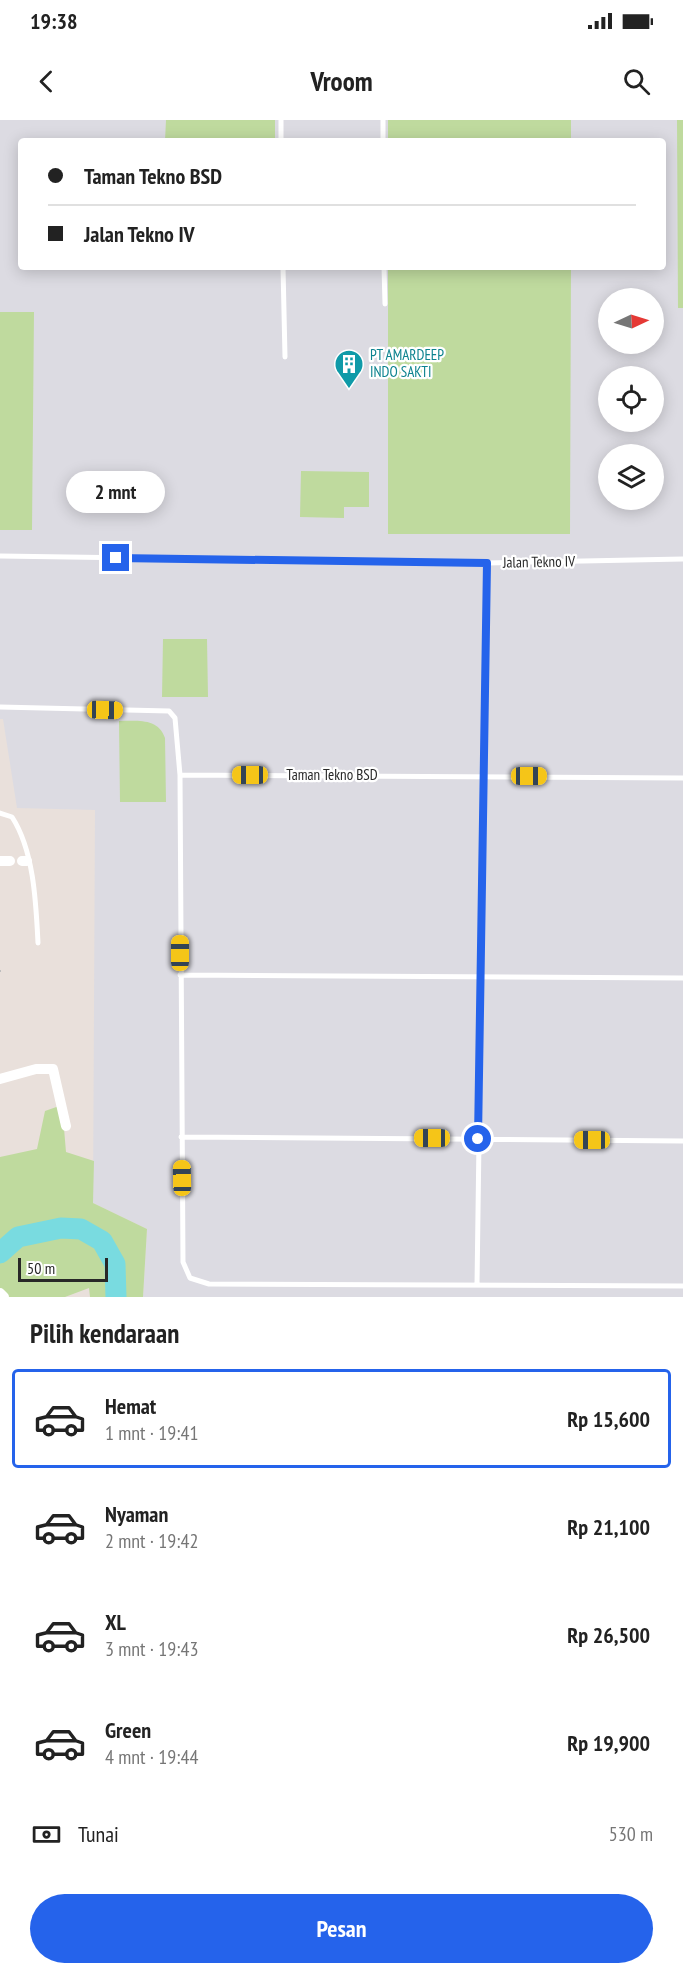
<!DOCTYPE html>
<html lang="id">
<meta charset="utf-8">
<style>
:root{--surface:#fff;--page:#f6f6f6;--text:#222;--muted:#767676;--line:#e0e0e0;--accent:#2563eb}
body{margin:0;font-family:"PT Sans Narrow",sans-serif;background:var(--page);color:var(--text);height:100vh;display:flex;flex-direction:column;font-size:22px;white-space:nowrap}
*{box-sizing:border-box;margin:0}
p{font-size:20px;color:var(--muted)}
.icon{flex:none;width:33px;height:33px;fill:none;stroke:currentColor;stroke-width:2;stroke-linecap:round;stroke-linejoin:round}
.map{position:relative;height:1177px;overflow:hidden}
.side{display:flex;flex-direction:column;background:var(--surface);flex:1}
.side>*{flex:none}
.top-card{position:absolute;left:18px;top:18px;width:648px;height:132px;border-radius:6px;box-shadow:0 3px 15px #0003;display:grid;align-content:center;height:132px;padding:0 30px;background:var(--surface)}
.needle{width:39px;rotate:86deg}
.tools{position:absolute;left:598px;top:168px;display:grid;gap:12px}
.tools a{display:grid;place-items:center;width:66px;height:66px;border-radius:50%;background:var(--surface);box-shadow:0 3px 15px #0003;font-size:30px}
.scale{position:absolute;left:18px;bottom:15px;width:90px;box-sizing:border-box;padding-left:6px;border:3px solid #282828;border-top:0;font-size:16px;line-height:21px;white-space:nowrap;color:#282828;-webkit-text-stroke:4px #fff;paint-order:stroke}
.end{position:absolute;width:27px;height:27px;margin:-14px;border:8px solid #2563eb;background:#fff;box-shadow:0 0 0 3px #fff}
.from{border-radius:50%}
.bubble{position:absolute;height:42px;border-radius:21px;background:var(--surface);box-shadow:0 3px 15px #0003;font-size:20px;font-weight:800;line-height:42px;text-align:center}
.car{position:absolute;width:18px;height:36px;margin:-18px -9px;border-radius:8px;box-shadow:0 0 4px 2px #0007;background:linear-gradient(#f5c518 24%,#345 0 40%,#f5c518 0 76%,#345 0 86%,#f5c518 0)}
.top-card b{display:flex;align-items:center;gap:21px;height:57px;font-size:22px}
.top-card b+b{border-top:2px solid var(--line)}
.top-card i{width:15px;height:15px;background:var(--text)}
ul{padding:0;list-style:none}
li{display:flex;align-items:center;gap:18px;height:99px;margin:0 12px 9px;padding:0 18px;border:3px solid transparent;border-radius:6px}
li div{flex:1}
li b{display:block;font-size:22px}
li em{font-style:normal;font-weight:800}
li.on{border-color:var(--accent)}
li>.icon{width:54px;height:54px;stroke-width:1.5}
h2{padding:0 30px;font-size:27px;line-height:72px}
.pay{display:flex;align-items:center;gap:15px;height:66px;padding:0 30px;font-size:22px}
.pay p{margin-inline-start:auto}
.primary-button{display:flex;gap:12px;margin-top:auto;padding:12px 30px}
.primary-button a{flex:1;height:69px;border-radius:36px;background:var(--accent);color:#fff;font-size:24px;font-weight:800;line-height:69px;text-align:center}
.status{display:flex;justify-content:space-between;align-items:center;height:42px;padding:0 30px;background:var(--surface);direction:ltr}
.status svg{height:16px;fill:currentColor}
header{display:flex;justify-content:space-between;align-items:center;height:78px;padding:0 30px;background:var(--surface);font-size:27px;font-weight:800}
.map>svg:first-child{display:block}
.industrial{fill:#dcdbe2;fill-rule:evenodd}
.green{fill:#bfda9e}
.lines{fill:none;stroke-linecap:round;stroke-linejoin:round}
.river{stroke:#79dbe0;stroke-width:21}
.path{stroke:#bebebe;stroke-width:2;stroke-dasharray:4.5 3;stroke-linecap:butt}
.service{stroke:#fff;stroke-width:5}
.minor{stroke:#fff;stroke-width:10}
.route{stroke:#2563eb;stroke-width:8}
.labels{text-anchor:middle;stroke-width:4.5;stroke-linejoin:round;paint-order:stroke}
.culture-label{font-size:15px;fill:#0d838f;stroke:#fff;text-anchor:start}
.street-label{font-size:15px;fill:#282828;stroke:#fff}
</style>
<div class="status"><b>19:38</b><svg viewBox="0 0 49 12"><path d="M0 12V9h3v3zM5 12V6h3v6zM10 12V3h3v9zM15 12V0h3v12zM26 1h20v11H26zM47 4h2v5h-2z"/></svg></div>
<header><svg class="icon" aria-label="back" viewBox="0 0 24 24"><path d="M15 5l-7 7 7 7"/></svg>Vroom<svg class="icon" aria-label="search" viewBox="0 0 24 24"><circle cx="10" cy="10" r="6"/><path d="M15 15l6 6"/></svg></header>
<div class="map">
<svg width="683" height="1177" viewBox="0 0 683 1177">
<rect width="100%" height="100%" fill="#e9e0db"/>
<!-- industrial -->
<path class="industrial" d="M 0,0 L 683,0 L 683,1177 L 143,1177 L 147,1109 L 93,1083 L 95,690 L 17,688 L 3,599 L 0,599 ZM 21,21 L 663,21 L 663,147 L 21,147 ZM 609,178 L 654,178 L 654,224 L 609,224 ZM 609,256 L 654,256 L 654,302 L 609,302 ZM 609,334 L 654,334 L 654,380 L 609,380 Z"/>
<!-- green -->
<path class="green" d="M 166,0 L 275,0 L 275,21 L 165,21 Z
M 388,0 L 571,0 L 571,21 L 388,21 Z
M 677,0 L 683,0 L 683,188 L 678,188 Z
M 388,147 L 571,147 L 570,414 L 388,414 Z
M 0,192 L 34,192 L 32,410 L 0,410 Z
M 301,351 L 369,352 L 369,387 L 344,387 L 344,398 L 300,397 Z
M 163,519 L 207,519 L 208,577 L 162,577 Z
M 119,601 C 138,601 158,598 165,618 L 166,682 L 120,682 Z
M 62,985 L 66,1032 L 94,1041 L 93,1083 L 147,1109 L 143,1177 L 90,1177 L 89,1168 L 65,1177 L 0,1177 L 0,1037 L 37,1029 L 45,991 Z"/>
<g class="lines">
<!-- river -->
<path class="river" d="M 0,1133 L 18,1117 L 61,1108 L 81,1109 L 102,1121 L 115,1144 L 116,1177"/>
<!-- path -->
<path class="path" d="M 0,851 L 1,851"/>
<!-- service -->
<path class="service" d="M 281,0 L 281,21
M 383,0 L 383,21
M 283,147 L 285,237
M 384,147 L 385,184
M 0,436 L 487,443 L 683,439
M 0,587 L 169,591 L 175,598 L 180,655 L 183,1142 L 190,1158 L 209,1164 L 683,1166
M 180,655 L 683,658
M 0,693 L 12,697 C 34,731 36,783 38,823
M 180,855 L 683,858
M 181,1017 L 683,1021
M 477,1165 L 487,443"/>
<!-- minor -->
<path class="minor" d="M 0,741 L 10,741
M 22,741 L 27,741
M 0,959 L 36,949 L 53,949 L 66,1006
M 0,1173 L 4,1177"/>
</g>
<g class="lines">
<!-- route -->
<path class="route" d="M 116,438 L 487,443 L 478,1019"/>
</g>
<!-- icons -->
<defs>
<g id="building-pin" transform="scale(1.5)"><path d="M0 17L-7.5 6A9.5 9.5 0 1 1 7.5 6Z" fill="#0f9aa8" stroke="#fff"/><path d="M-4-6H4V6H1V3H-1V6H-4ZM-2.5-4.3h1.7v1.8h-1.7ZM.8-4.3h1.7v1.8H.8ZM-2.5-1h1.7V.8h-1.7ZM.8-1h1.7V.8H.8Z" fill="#fff"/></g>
</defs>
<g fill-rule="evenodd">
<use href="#building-pin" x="349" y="244"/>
</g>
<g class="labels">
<!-- culture labels -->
<g class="culture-label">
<text x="370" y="240">PT AMARDEEP<tspan x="370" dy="17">INDO SAKTI</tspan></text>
</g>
<!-- street labels -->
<g class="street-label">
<text transform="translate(539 442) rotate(-1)" y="5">Jalan Tekno IV</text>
<text x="332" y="660">Taman Tekno BSD</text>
</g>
</g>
</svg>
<div class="tools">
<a><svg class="needle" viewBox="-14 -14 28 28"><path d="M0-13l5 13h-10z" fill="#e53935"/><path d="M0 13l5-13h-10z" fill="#767676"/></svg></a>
<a><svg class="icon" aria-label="locate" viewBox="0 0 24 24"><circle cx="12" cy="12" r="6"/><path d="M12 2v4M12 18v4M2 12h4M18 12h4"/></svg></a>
<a><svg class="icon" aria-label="layers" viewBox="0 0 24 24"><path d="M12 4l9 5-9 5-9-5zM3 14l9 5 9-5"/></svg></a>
</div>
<div class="scale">50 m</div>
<i class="end from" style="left:478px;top:1019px"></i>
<i class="end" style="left:116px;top:438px"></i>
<div class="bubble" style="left:66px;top:351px;width:99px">2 mnt</div>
<i class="car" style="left:105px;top:590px;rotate:91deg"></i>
<i class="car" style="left:250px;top:655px;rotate:270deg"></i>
<i class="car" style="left:529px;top:656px;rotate:90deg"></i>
<i class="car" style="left:180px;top:833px;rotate:0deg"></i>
<i class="car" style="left:432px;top:1018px;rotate:270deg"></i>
<i class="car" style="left:592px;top:1020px;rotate:270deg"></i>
<i class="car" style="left:182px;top:1058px;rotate:359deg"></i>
<div class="top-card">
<b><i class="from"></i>Taman Tekno BSD</b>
<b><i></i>Jalan Tekno IV</b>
</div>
</div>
<section class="side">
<h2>Pilih kendaraan</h2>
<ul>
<li class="on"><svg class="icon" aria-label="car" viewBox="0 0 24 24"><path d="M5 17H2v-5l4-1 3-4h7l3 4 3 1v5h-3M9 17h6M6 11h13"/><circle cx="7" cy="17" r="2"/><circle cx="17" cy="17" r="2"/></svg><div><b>Hemat</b><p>1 mnt · 19:41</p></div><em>Rp 15,600</em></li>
<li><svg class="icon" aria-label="car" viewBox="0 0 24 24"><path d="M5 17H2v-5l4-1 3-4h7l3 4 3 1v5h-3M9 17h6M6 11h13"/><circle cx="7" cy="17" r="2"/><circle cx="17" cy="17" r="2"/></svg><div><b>Nyaman</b><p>2 mnt · 19:42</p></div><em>Rp 21,100</em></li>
<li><svg class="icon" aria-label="car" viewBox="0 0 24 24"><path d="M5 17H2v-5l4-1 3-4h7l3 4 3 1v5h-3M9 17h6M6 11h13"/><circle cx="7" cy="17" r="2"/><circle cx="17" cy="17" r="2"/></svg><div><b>XL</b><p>3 mnt · 19:43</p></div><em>Rp 26,500</em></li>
<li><svg class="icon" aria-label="car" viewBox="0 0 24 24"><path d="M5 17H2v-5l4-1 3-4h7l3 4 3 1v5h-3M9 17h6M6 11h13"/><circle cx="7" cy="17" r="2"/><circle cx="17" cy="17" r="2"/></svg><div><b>Green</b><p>4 mnt · 19:44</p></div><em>Rp 19,900</em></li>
</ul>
<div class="pay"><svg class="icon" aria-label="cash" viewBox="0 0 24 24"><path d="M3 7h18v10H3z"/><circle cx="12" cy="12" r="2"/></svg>Tunai<p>530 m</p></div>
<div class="primary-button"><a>Pesan</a></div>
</section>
